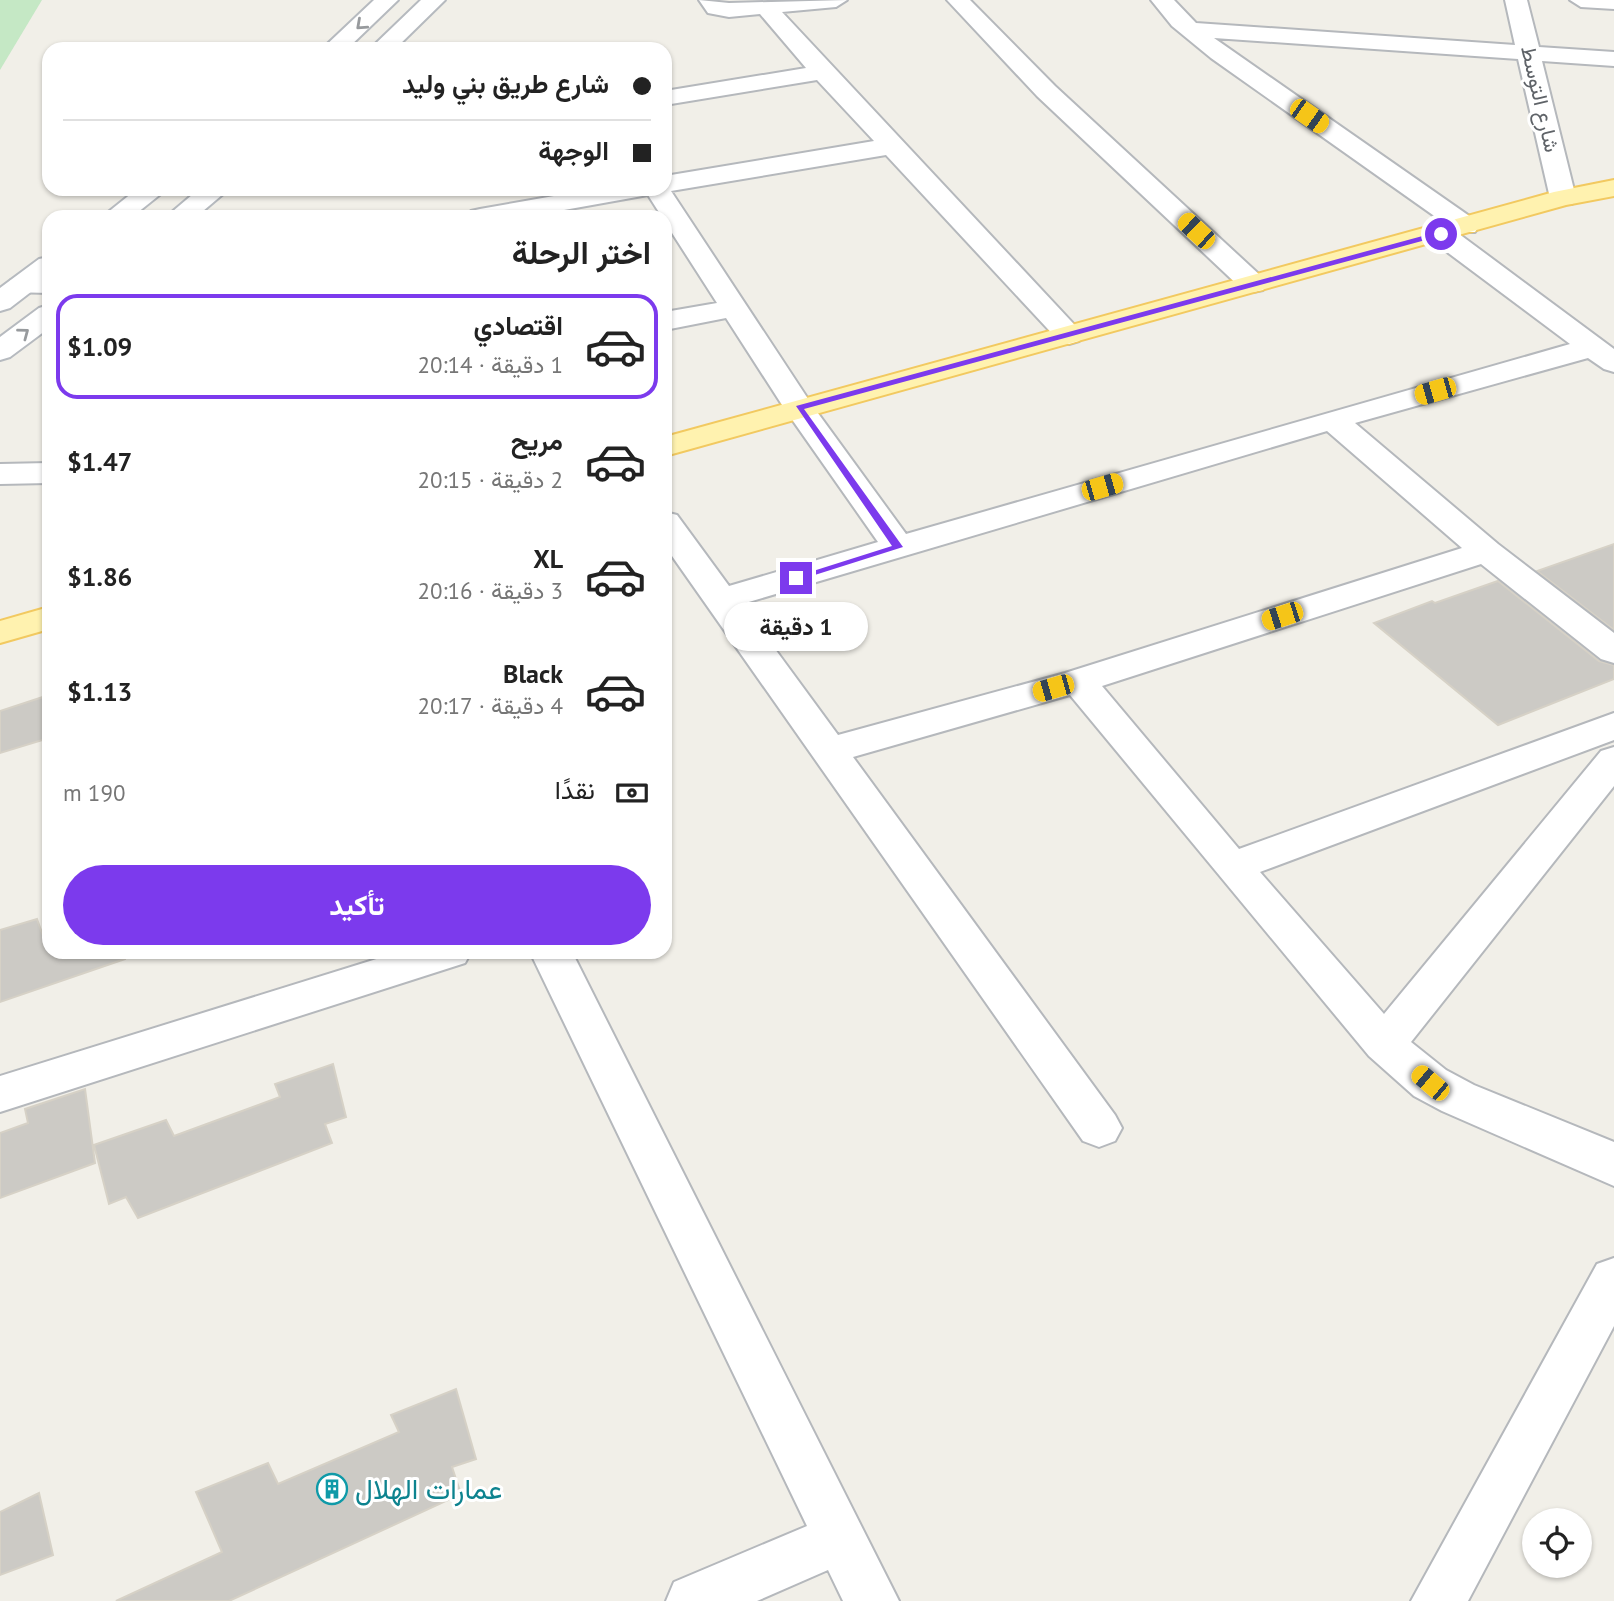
<!DOCTYPE html>
<html lang="ar">
<meta charset="utf-8">
<style>
:root{--surface:#fff;--page:#f6f6f6;--text:#222;--muted:#767676;--line:#e0e0e0;--accent:#7c3aed}
body{margin:0;font-family:"PT Sans",Vazirmatn,sans-serif;background:var(--page);color:var(--text);direction:rtl;height:100vh;display:flex;flex-direction:column;font-size:26px;white-space:nowrap}
*{box-sizing:border-box;margin:0}
p{font-size:23px;color:var(--muted)}
.icon{flex:none;width:38px;height:38px;fill:none;stroke:currentColor;stroke-width:2;stroke-linecap:round;stroke-linejoin:round}
.map{position:relative;flex:1;overflow:hidden;direction:ltr}
.sheet{position:absolute;left:42px;top:210px;width:630px;height:749px;display:flex;flex-direction:column;background:var(--surface);border-radius:21px;box-shadow:0 2px 5px #0004;direction:rtl}
.sheet>*{flex:none}
.banner{position:absolute;left:42px;top:42px;width:630px;height:154px;border-radius:21px;box-shadow:0 2px 5px #0004;direction:rtl;display:grid;align-content:center;height:154px;padding:0 21px;background:var(--surface)}
.fabs{position:absolute;left:1522px;top:1508px;display:grid;gap:14px}
.fabs a{display:grid;place-items:center;width:70px;height:70px;border-radius:50%;background:var(--surface);box-shadow:0 2px 5px #0004;font-size:35px}
.end{position:absolute;width:32px;height:32px;margin:-16px;border:9px solid #7c3aed;background:#fff;box-shadow:0 0 0 4px #fff}
.from{border-radius:50%}
.bubble{position:absolute;height:49px;border-radius:24px;background:var(--surface);box-shadow:0 2px 5px #0004;font-size:23px;font-weight:700;line-height:49px;text-align:center;direction:rtl}
.car{position:absolute;width:21px;height:42px;margin:-21px -10px;border-radius:9px;box-shadow:0 0 5px 2px #0007;background:linear-gradient(#f5c518 24%,#345 0 40%,#f5c518 0 76%,#345 0 86%,#f5c518 0)}
.banner b{display:flex;align-items:center;gap:24px;height:66px;font-size:26px}
.banner b+b{border-top:2px solid var(--line)}
.banner i{width:18px;height:18px;background:var(--text)}
ul{padding:0;list-style:none}
li{display:flex;align-items:center;gap:21px;height:105px;margin:0 14px 10px;padding:0 7px;border:4px solid transparent;border-radius:21px}
li div{flex:1}
li b{display:block;font-size:26px}
li em{font-style:normal;font-weight:700}
li.selected{border-color:var(--accent)}
li>.icon{width:63px;height:63px;stroke-width:1.5}
h2{padding:0 21px;font-size:32px;line-height:84px}
.pay{display:flex;align-items:center;gap:18px;height:77px;padding:0 21px;font-size:26px}
.pay p{margin-inline-start:auto}
.button{display:flex;gap:14px;margin-top:auto;padding:14px 21px}
.button a{flex:1;height:80px;border-radius:42px;background:var(--accent);color:#fff;font-size:28px;font-weight:700;line-height:80px;text-align:center}
.map>svg:first-child{display:block}
.green{fill:#c5e8c5}
.building{fill:#cccac5;stroke:#d6d1c6;stroke-width:2}
.lines{fill:none;stroke-linecap:round;stroke-linejoin:round}
.street-casing{stroke:#b5b8bc;stroke-width:4}
.secondary-casing{stroke:#b6babf;stroke-width:4}
.primary-casing{stroke:#f2c960;stroke-width:4}
.street{fill:#fff;fill-rule:evenodd}
.secondary{fill:#fff;fill-rule:evenodd}
.primary{fill:#fff2af;fill-rule:evenodd}
.oneway{stroke:#979a9d}
.route{fill:#7c3aed}
.labels{text-anchor:middle;stroke-width:6;stroke-linejoin:round;paint-order:stroke}
.far-street-label{font-size:21px;fill:#5f6368;stroke:#fff}
.near-culture-label{font-size:28px;fill:#0d838f;stroke:#fff;text-anchor:start}
</style>
<div class="map">
<svg width="1614" height="1601" viewBox="0 0 1614 1601">
<rect width="100%" height="100%" fill="#f1efe8"/>
<!-- green -->
<path class="green" d="M 0,0 L 42,0 L 0,70 Z"/>
<!-- building -->
<path class="building" d="M 1614,544 L 1614,630 L 1537,571 Z
M 1498,581 L 1599,661 L 1614,665 L 1614,679 L 1498,725 L 1374,623 L 1432,601 L 1435,603 Z
M 49,695 L 49,738 L 0,753 L 0,711 Z
M 37,919 L 49,952 L 124,952 L 125,959 L 0,1002 L 0,930 Z
M 333,1064 L 346,1117 L 325,1124 L 332,1143 L 138,1218 L 126,1197 L 109,1204 L 94,1145 L 166,1120 L 174,1136 L 280,1097 L 275,1084 Z
M 85,1089 L 95,1163 L 0,1198 L 0,1133 L 28,1123 L 25,1109 Z
M 456,1389 L 476,1459 L 452,1467 L 461,1494 L 229,1601 L 116,1601 L 222,1552 L 196,1492 L 268,1463 L 278,1484 L 399,1432 L 391,1415 Z
M 39,1493 L 53,1555 L 0,1575 L 0,1512 Z"/>
<g class="lines">
<!-- street casing -->
<g class="street-casing">
<path id="street" d="M 699,0 L 729,3 L 847,0 L 836,7 L 782,12 L 1084,335 L 1079,341 L 1069,344 L 1059,341 L 886,155 L 671,191 L 812,405 L 906,534 L 1570,344 L 1431,240 L 1428,234 L 1431,228 L 1451,228 L 1614,349 L 1614,372 L 1604,369 L 1588,358 L 1355,423 L 1498,544 L 1614,633 L 1614,663 L 1601,659 L 1481,564 L 1102,686 L 1239,849 L 1614,713 L 1614,740 L 1260,872 L 1384,1014 L 1601,751 L 1614,747 L 1614,786 L 1411,1042 L 1446,1070 L 1474,1085 L 1614,1142 L 1614,1186 L 1442,1111 L 1414,1096 L 1369,1056 L 1070,695 L 853,757 L 1115,1115 L 1122,1128 L 1115,1141 L 1099,1147 L 1083,1141 L 665,546 L 665,512 L 677,515 L 729,586 L 878,542 L 784,408 L 726,318 L 665,330 L 665,312 L 717,303 L 665,222 L 665,217 L 662,217 L 648,195 L 525,217 L 467,217 L 471,211 L 480,209 L 594,189 L 665,189 L 665,176 L 874,141 L 817,80 L 665,105 L 665,91 L 806,68 L 760,14 L 729,17 L 708,13 ZM 1327,431 L 1462,548 L 1065,673 L 838,735 L 742,604 Z
M 947,0 L 970,0 L 1055,86 L 1263,278 L 1267,284 L 1263,290 L 1253,292 L 1243,290 L 1037,96 Z
M 1151,0 L 1174,0 L 1196,23 L 1515,45 L 1505,0 L 1527,0 L 1539,47 L 1614,52 L 1614,66 L 1542,61 L 1576,198 L 1572,204 L 1554,204 L 1550,198 L 1518,59 L 1214,38 L 1475,220 L 1479,226 L 1475,232 L 1457,232 L 1211,58 L 1172,26 Z
M 1570,0 L 1614,0 L 1614,9 L 1581,7 Z
M 49,277 L 49,293 L 11,292 L 7,286 L 11,280 Z
M 49,463 L 49,483 L 0,484 L 0,464 Z
M 399,952 L 471,952 L 465,963 L 0,1112 L 0,1076 Z
M 530,952 L 572,952 L 899,1601 L 843,1601 L 828,1570 L 757,1601 L 666,1601 L 674,1582 L 807,1526 Z
M 1614,1258 L 1614,1326 L 1468,1601 L 1411,1601 L 1597,1264 Z"/>
</g>
<!-- secondary casing -->
<g class="secondary-casing">
<path id="secondary" d="M 374,0 L 398,0 L 347,49 L 322,49 Z
M 421,0 L 445,0 L 395,49 L 370,49 Z
M 137,189 L 167,189 L 132,217 L 102,217 Z
M 199,189 L 229,189 L 196,217 L 166,217 Z
M 49,257 L 49,278 L 10,308 L 0,311 L 0,288 L 39,259 Z
M 49,305 L 49,328 L 10,357 L 0,360 L 0,337 L 39,308 Z"/>
</g>
<!-- primary casing -->
<g class="primary-casing">
<path id="primary" d="M 1614,180 L 1614,196 L 1566,205 L 665,456 L 665,437 L 1554,192 Z
M 49,607 L 49,629 L 0,643 L 0,621 Z"/>
</g>
<!-- street -->
<use href="#street" class="street"/>
<!-- secondary -->
<use href="#secondary" class="secondary"/>
<!-- primary -->
<use href="#primary" class="primary"/>
</g>
<!-- one-way arrows -->
<defs><path id="oneway-chevron" d="M-2-3.5L2.5 0L-2 3.5" fill="none" stroke-width="1.6" stroke-linecap="round" stroke-linejoin="round" transform="scale(1.75)"/></defs>
<g class="oneway">
<use href="#oneway-chevron" transform="translate(361 25) rotate(138)"/>
<use href="#oneway-chevron" transform="translate(24 333) rotate(-37)"/>
</g>
<!-- route -->
<path class="route" d="M 1441,231 L 1444,235 L 804,409 L 903,547 L 799,580 L 791,578 L 892,546 L 796,406 Z"/>
<!-- icons -->
<defs>
<g id="building-ring" transform="scale(1.575)"><circle r="9.5" fill="#fff" stroke="#0f9aa8" stroke-width="1.5"/><path d="M-4-6H4V6H1V3H-1V6H-4ZM-2.5-4.3h1.7v1.8h-1.7ZM.8-4.3h1.7v1.8H.8ZM-2.5-1h1.7V.8h-1.7ZM.8-1h1.7V.8H.8Z" fill="#0f9aa8"/></g>
</defs>
<g fill-rule="evenodd">
<use href="#building-ring" x="332" y="1489"/>
</g>
<g class="labels">
<!-- far-street labels -->
<g class="far-street-label">
<text transform="translate(1540 99) rotate(77)" y="7">شارع التوسط</text>
</g>
<!-- near-culture labels -->
<g class="near-culture-label">
<text x="355" y="1499">عمارات الهلال</text>
</g>
</g>
</svg>
<div class="fabs">
<a><svg class="icon" aria-label="locate" viewBox="0 0 24 24"><circle cx="12" cy="12" r="6"/><path d="M12 2v4M12 18v4M2 12h4M18 12h4"/></svg></a>
</div>
<i class="end from" style="left:1441px;top:234px"></i>
<i class="end" style="left:796px;top:578px"></i>
<div class="bubble" style="left:724px;top:602px;width:144px">1 دقيقة</div>
<i class="car" style="left:1309px;top:116px;rotate:125deg"></i>
<i class="car" style="left:1196px;top:231px;rotate:313deg"></i>
<i class="car" style="left:1435px;top:391px;rotate:254deg"></i>
<i class="car" style="left:1102px;top:487px;rotate:74deg"></i>
<i class="car" style="left:1282px;top:616px;rotate:252deg"></i>
<i class="car" style="left:1053px;top:688px;rotate:254deg"></i>
<i class="car" style="left:1430px;top:1083px;rotate:310deg"></i>
<div class="banner">
<b><i class="from"></i>شارع طريق بني وليد</b>
<b><i></i>الوجهة</b>
</div>
<section class="sheet">
<h2>اختر الرحلة</h2>
<ul>
<li class="selected"><svg class="icon" aria-label="car" viewBox="0 0 24 24"><path d="M5 17H2v-5l4-1 3-4h7l3 4 3 1v5h-3M9 17h6M6 11h13"/><circle cx="7" cy="17" r="2"/><circle cx="17" cy="17" r="2"/></svg><div><b>اقتصادي</b><p>1 دقيقة · 20:14</p></div><em>$1.09</em></li>
<li><svg class="icon" aria-label="car" viewBox="0 0 24 24"><path d="M5 17H2v-5l4-1 3-4h7l3 4 3 1v5h-3M9 17h6M6 11h13"/><circle cx="7" cy="17" r="2"/><circle cx="17" cy="17" r="2"/></svg><div><b>مريح</b><p>2 دقيقة · 20:15</p></div><em>$1.47</em></li>
<li><svg class="icon" aria-label="car" viewBox="0 0 24 24"><path d="M5 17H2v-5l4-1 3-4h7l3 4 3 1v5h-3M9 17h6M6 11h13"/><circle cx="7" cy="17" r="2"/><circle cx="17" cy="17" r="2"/></svg><div><b>XL</b><p>3 دقيقة · 20:16</p></div><em>$1.86</em></li>
<li><svg class="icon" aria-label="car" viewBox="0 0 24 24"><path d="M5 17H2v-5l4-1 3-4h7l3 4 3 1v5h-3M9 17h6M6 11h13"/><circle cx="7" cy="17" r="2"/><circle cx="17" cy="17" r="2"/></svg><div><b>Black</b><p>4 دقيقة · 20:17</p></div><em>$1.13</em></li>
</ul>
<div class="pay"><svg class="icon" aria-label="cash" viewBox="0 0 24 24"><path d="M3 7h18v10H3z"/><circle cx="12" cy="12" r="2"/></svg>نقدًا<p>190 m</p></div>
<div class="button"><a>تأكيد</a></div>
</section>
</div>
